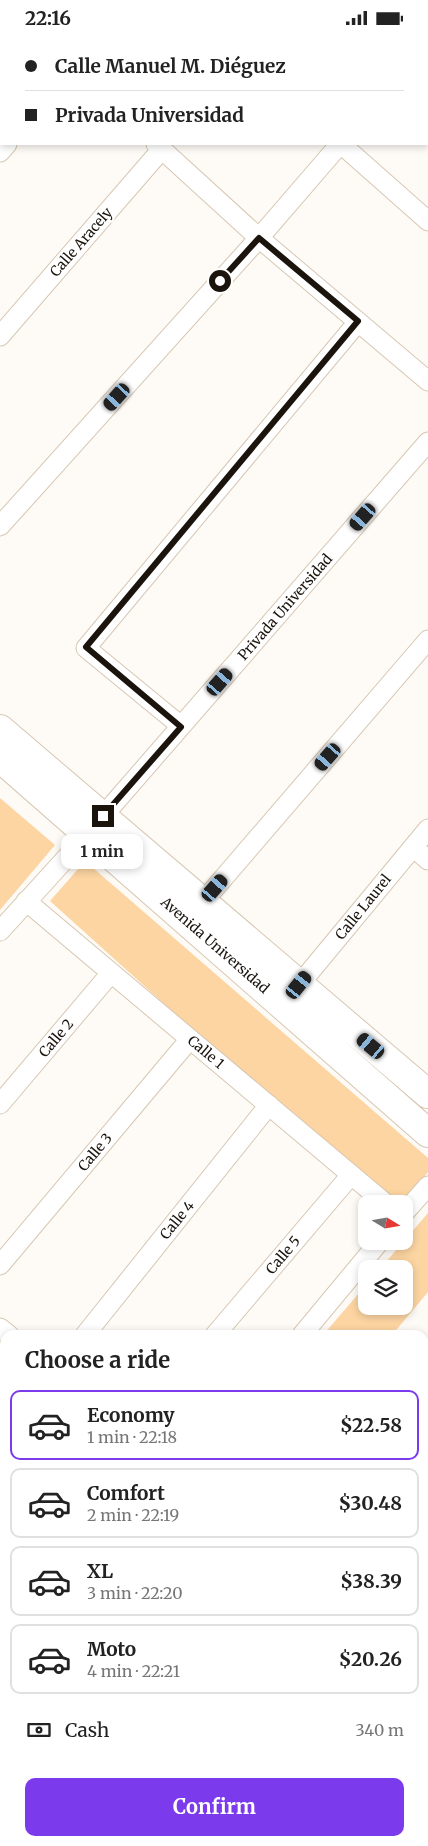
<!DOCTYPE html>
<meta charset="utf-8">
<style>
:root{--surface:#fff;--page:#f2f2f2;--text:#222;--muted:#767676;--line:#e0e0e0;--accent:#7c3aed}
body{margin:0;font-family:Merriweather,serif;background:var(--page);color:var(--text);height:100vh;display:flex;flex-direction:column;font-size:19px;white-space:nowrap}
*{box-sizing:border-box;margin:0}
p{font-size:16px;color:var(--muted)}
.icon{flex:none;width:28px;height:28px;fill:none;stroke:currentColor;stroke-width:2;stroke-linecap:round;stroke-linejoin:round}
.map{position:relative;flex:1;overflow:hidden}
.details{position:absolute;left:0px;top:1295px;width:429px;height:516px;display:flex;flex-direction:column;background:var(--surface);border-radius:15px 15px 0 0;box-shadow:0 2px 8px #0003}
.details>*{flex:none}
.hud{position:absolute;left:0px;top:0px;width:429px;height:110px;box-shadow:0 2px 8px #0003;display:grid;align-content:center;height:110px;padding:0 25px;background:var(--surface)}
.needle{width:32px;rotate:101deg}
.controls{position:absolute;left:358px;top:1160px;display:grid;gap:10px}
.controls a{display:grid;place-items:center;width:55px;height:55px;border-radius:10px;background:var(--surface);box-shadow:0 2px 8px #0003;font-size:25px}
.end{position:absolute;width:22px;height:22px;margin:-11px;border:6px solid #1a140d;background:#fff;box-shadow:0 0 0 2px #fff}
.from{border-radius:50%}
.bubble{position:absolute;height:35px;border-radius:10px;background:var(--surface);box-shadow:0 2px 8px #0003;font-size:16px;font-weight:700;line-height:35px;text-align:center}
.car{position:absolute;width:15px;height:30px;margin:-15px -8px;border-radius:6px;box-shadow:0 0 4px 1px #0007;background:linear-gradient(#222 24%,#8ab4d8 0 40%,#222 0 76%,#8ab4d8 0 86%,#222 0)}
.hud b{display:flex;align-items:center;gap:18px;height:48px;font-size:19px}
.hud b+b{border-top:1px solid var(--line)}
.hud i{width:12px;height:12px;background:var(--text)}
ul{padding:0;list-style:none}
li{display:flex;align-items:center;gap:15px;height:70px;margin:0 10px 8px;padding:0 15px;border:2px solid var(--line);border-radius:10px}
li div{flex:1}
li b{display:block;font-size:19px}
li em{font-style:normal;font-weight:700}
li.current{border-color:var(--accent)}
li>.icon{width:45px;height:45px;stroke-width:1.5}
h2{padding:0 25px;font-size:22px;line-height:60px}
.pay{display:flex;align-items:center;gap:12px;height:55px;padding:0 25px;font-size:19px}
.pay p{margin-inline-start:auto}
.action{display:flex;gap:10px;margin-top:auto;padding:10px 25px}
.action a{flex:1;height:58px;border-radius:10px;background:var(--accent);color:#fff;font-size:20px;font-weight:700;line-height:58px;text-align:center}
.status{display:flex;justify-content:space-between;align-items:center;height:35px;padding:0 25px;background:var(--surface);direction:ltr}
.status svg{height:14px;fill:currentColor}
.map>svg:first-child{display:block}
.green{fill:#fdd5a2}
.lines{fill:none;stroke-linecap:round;stroke-linejoin:round}
.service-casing{stroke:#d7c7b2;stroke-width:12}
.minor-casing{stroke:#d7c7b2;stroke-width:21}
.secondary-casing{stroke:#d7c7b2;stroke-width:30}
.service{stroke:#fff;stroke-width:10}
.minor{stroke:#fff;stroke-width:19}
.secondary{stroke:#fff;stroke-width:28}
.route{stroke:#1a140d;stroke-width:6}
.labels{text-anchor:middle;stroke-width:4.5;stroke-linejoin:round;paint-order:stroke}
.street-label{font-size:14px;fill:#1a140d;stroke:#fff}
</style>
<div class="status"><b>22:16</b><svg viewBox="0 0 49 12"><path d="M0 12V9h3v3zM5 12V6h3v6zM10 12V3h3v9zM15 12V0h3v12zM26 1h20v11H26zM47 4h2v5h-2z"/></svg></div>
<div class="map">
<svg width="428" height="1811" viewBox="0 0 428 1811">
<rect width="100%" height="100%" fill="#fefaf6"/>
<!-- green -->
<path class="green" d="M 0,763 L 55,810 L 0,875 Z
M 85,826 L 428,1123 L 428,1137 L 402,1169 L 397,1169 L 222,1021 L 50,866 Z
M 428,1178 L 428,1257 L 392,1300 L 323,1300 L 366,1250 L 366,1271 L 404,1271 L 404,1234 L 380,1234 Z
M 0,1301 L 5,1305 L 5,1678 L 0,1684 Z
M 0,1738 L 5,1740 L 5,1806 L 125,1806 L 133,1811 L 0,1811 Z"/>
<g class="lines">
<!-- service casing -->
<g class="service-casing">
<path id="service" d="M 213,1806 L 218,1811"/>
</g>
<!-- minor casing -->
<g class="minor-casing">
<path id="minor" d="M 36,0 L 37,1
M 190,0 L 192,1
M 268,1 L 270,0
M 428,7 L 428,6
M 156,109 L 259,203 L 428,346
M 341,109 L 428,186
M 0,117 L 7,109
M 0,301 L 162,114
M 0,491 L 259,203 L 340,109
M 181,691 L 86,613 L 358,287
M 103,781 L 428,407
M 413,812 L 428,825
M 26,866 L 386,1169
M 196,875 L 428,605
M 0,896 L 88,799
M 299,950 L 428,794
M 0,1069 L 111,938
M 404,1178 L 428,1151
M 0,1230 L 190,1004
M 0,1293 L 9,1300
M 85,1300 L 269,1070
M 215,1300 L 351,1140
M 302,1300 L 380,1206"/>
</g>
<!-- secondary casing -->
<g class="secondary-casing">
<path id="secondary" d="M 0,694 L 428,1059
M 0,723 L 428,1098
M 0,1752 L 5,1755
M 0,1792 L 5,1795
M 23,1806 L 31,1811
M 88,1806 L 96,1811"/>
</g>
<!-- service -->
<use href="#service" class="service"/>
<!-- minor -->
<use href="#minor" class="minor"/>
<!-- secondary -->
<use href="#secondary" class="secondary"/>
</g>
<g class="lines">
<!-- route -->
<path class="route" d="M 103,781 L 181,692 L 86,612 L 358,286 L 259,203 L 220,246"/>
</g>
<g class="labels">
<!-- street labels -->
<g class="street-label">
<text transform="translate(81 207) rotate(-49)" y="5">Calle Aracely</text>
<text transform="translate(285 572) rotate(-49)" y="5">Privada Universidad</text>
<text transform="translate(363 872) rotate(-51)" y="5">Calle Laurel</text>
<text transform="translate(215 910) rotate(41)" y="5">Avenida Universidad</text>
<text transform="translate(56 1003) rotate(-50)" y="5">Calle 2</text>
<text transform="translate(206 1017) rotate(40)" y="5">Calle 1</text>
<text transform="translate(95 1117) rotate(-50)" y="5">Calle 3</text>
<text transform="translate(177 1185) rotate(-51)" y="5">Calle 4</text>
<text transform="translate(283 1220) rotate(-50)" y="5">Calle 5</text>
</g>
</g>
</svg>
<div class="controls">
<a><svg class="needle" viewBox="-14 -14 28 28"><path d="M0-13l5 13h-10z" fill="#e53935"/><path d="M0 13l5-13h-10z" fill="#767676"/></svg></a>
<a><svg class="icon" aria-label="layers" viewBox="0 0 24 24"><path d="M12 4l9 5-9 5-9-5zM3 14l9 5 9-5"/></svg></a>
</div>
<i class="end from" style="left:220px;top:246px"></i>
<i class="end" style="left:103px;top:781px"></i>
<div class="bubble" style="left:61px;top:799px;width:82px">1 min</div>
<i class="car" style="left:117px;top:362px;rotate:222deg"></i>
<i class="car" style="left:363px;top:482px;rotate:221deg"></i>
<i class="car" style="left:220px;top:647px;rotate:41deg"></i>
<i class="car" style="left:328px;top:722px;rotate:221deg"></i>
<i class="car" style="left:215px;top:853px;rotate:41deg"></i>
<i class="car" style="left:299px;top:950px;rotate:39deg"></i>
<i class="car" style="left:371px;top:1011px;rotate:310deg"></i>
<div class="hud">
<b><i class="from"></i>Calle Manuel M. Diéguez</b>
<b><i></i>Privada Universidad</b>
</div>
<section class="details">
<h2>Choose a ride</h2>
<ul>
<li class="current"><svg class="icon" aria-label="car" viewBox="0 0 24 24"><path d="M5 17H2v-5l4-1 3-4h7l3 4 3 1v5h-3M9 17h6M6 11h13"/><circle cx="7" cy="17" r="2"/><circle cx="17" cy="17" r="2"/></svg><div><b>Economy</b><p>1 min · 22:18</p></div><em>$22.58</em></li>
<li><svg class="icon" aria-label="car" viewBox="0 0 24 24"><path d="M5 17H2v-5l4-1 3-4h7l3 4 3 1v5h-3M9 17h6M6 11h13"/><circle cx="7" cy="17" r="2"/><circle cx="17" cy="17" r="2"/></svg><div><b>Comfort</b><p>2 min · 22:19</p></div><em>$30.48</em></li>
<li><svg class="icon" aria-label="car" viewBox="0 0 24 24"><path d="M5 17H2v-5l4-1 3-4h7l3 4 3 1v5h-3M9 17h6M6 11h13"/><circle cx="7" cy="17" r="2"/><circle cx="17" cy="17" r="2"/></svg><div><b>XL</b><p>3 min · 22:20</p></div><em>$38.39</em></li>
<li><svg class="icon" aria-label="car" viewBox="0 0 24 24"><path d="M5 17H2v-5l4-1 3-4h7l3 4 3 1v5h-3M9 17h6M6 11h13"/><circle cx="7" cy="17" r="2"/><circle cx="17" cy="17" r="2"/></svg><div><b>Moto</b><p>4 min · 22:21</p></div><em>$20.26</em></li>
</ul>
<div class="pay"><svg class="icon" aria-label="cash" viewBox="0 0 24 24"><path d="M3 7h18v10H3z"/><circle cx="12" cy="12" r="2"/></svg>Cash<p>340 m</p></div>
<div class="action"><a>Confirm</a></div>
</section>
</div>
